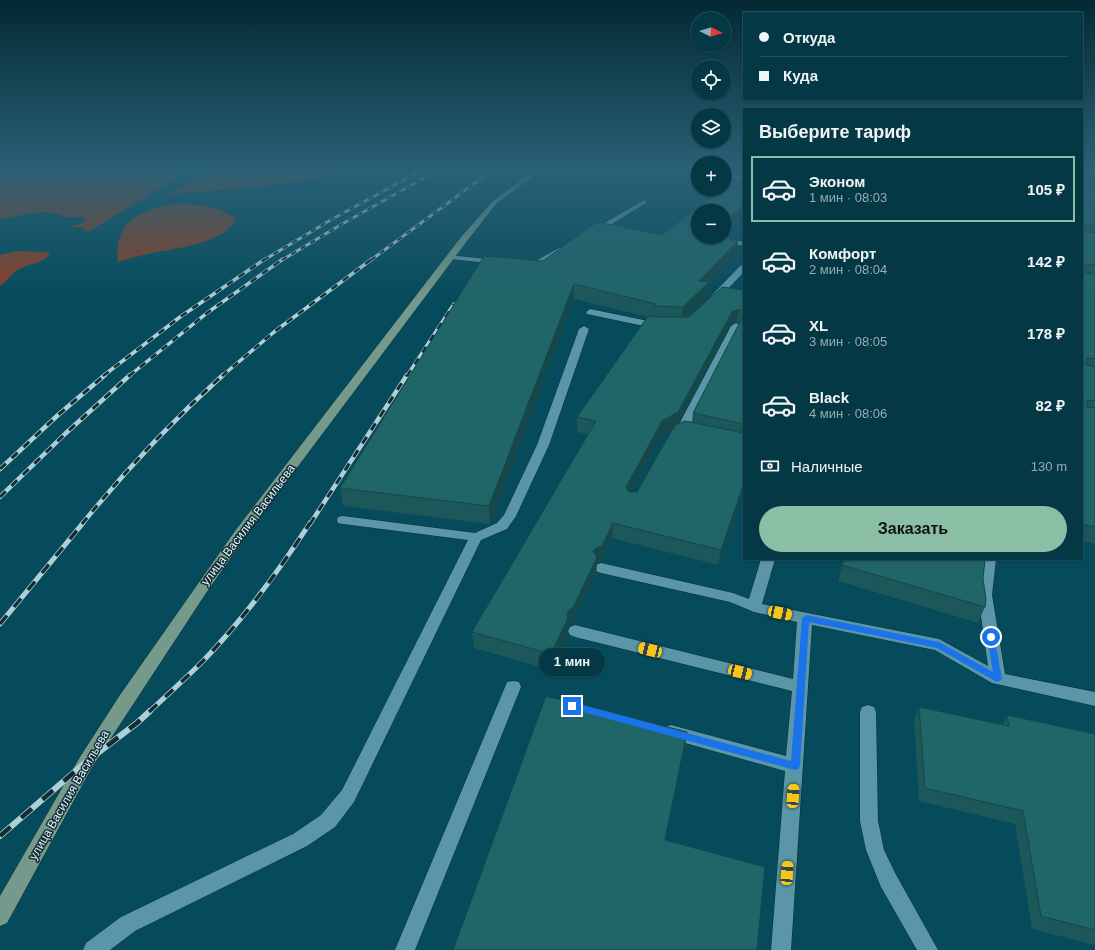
<!DOCTYPE html>
<html lang="ru">
<meta charset="utf-8">
<style>
:root{--surface:#043844;--page:#0d3f4b;--text:#f1f3f6;--muted:#97acb2;--line:#25525d;--accent:#8abfa5}
body{margin:0;font-family:Arial,sans-serif;background:var(--page);color:var(--text);height:100vh;display:flex;flex-direction:column;font-size:15px;white-space:nowrap}
*{box-sizing:border-box;margin:0}
p{font-size:13px;color:var(--muted)}
.icon{flex:none;width:22px;height:22px;fill:none;stroke:currentColor;stroke-width:2;stroke-linecap:round;stroke-linejoin:round}
.map{position:relative;flex:1;overflow:hidden}
.drawer{position:absolute;left:743px;top:108px;width:340px;height:452px;display:flex;flex-direction:column;background:var(--surface);border-radius:0px;box-shadow:0 1px 3px #0004,0 0 0 1px var(--line)}
.drawer>*{flex:none}
.banner{position:absolute;left:743px;top:12px;width:340px;height:88px;border-radius:0px;box-shadow:0 1px 3px #0004,0 0 0 1px var(--line);display:grid;align-content:center;height:88px;padding:0 16px;background:var(--surface)}
.needle{width:26px;rotate:95deg}
.controls{position:absolute;left:691px;top:12px;display:grid;gap:8px}
.controls a{display:grid;place-items:center;width:40px;height:40px;border-radius:50%;background:var(--surface);box-shadow:0 1px 3px #0004,0 0 0 1px var(--line);font-size:20px}
.end{position:absolute;width:18px;height:18px;margin:-9px;border:5px solid #1a73e8;background:#fff;box-shadow:0 0 0 2px #fff}
.from{border-radius:50%}
.bubble{position:absolute;height:28px;border-radius:14px;background:var(--surface);box-shadow:0 1px 3px #0004,0 0 0 1px var(--line);font-size:13px;font-weight:800;line-height:28px;text-align:center}
.car{position:absolute;width:12px;height:24px;margin:-12px -6px;border-radius:5px;box-shadow:0 0 3px 1px #0007;background:linear-gradient(#f5c518 24%,#345 0 40%,#f5c518 0 76%,#345 0 86%,#f5c518 0)}
.banner b{display:flex;align-items:center;gap:14px;height:38px;font-size:15px}
.banner b+b{border-top:1px solid var(--line)}
.banner i{width:10px;height:10px;background:var(--text)}
ul{padding:0;list-style:none}
li{display:flex;align-items:center;gap:12px;height:66px;margin:0 8px 6px;padding:0 8px;border:2px solid transparent;border-radius:0px}
li div{flex:1}
li b{display:block;font-size:15px}
li em{font-style:normal;font-weight:800}
li.active{border-color:var(--accent)}
li>.icon{width:36px;height:36px;stroke-width:1.5}
h2{padding:0 16px;font-size:18px;line-height:48px}
.pay{display:flex;align-items:center;gap:10px;height:44px;padding:0 16px;font-size:15px}
.pay p{margin-inline-start:auto}
.primary-button{display:flex;gap:8px;margin-top:auto;padding:8px 16px}
.primary-button a{flex:1;height:46px;border-radius:24px;background:var(--accent);color:#111;font-size:16px;font-weight:800;line-height:46px;text-align:center}
.map>svg:first-child{display:block}
.green{fill:#8b3e23}
.lines{fill:none;stroke-linecap:round;stroke-linejoin:round}
.lane-casing{stroke:#0e2e37;stroke-width:1}
.secondary-casing{stroke:#0e2e37;stroke-width:1}
.lane{fill:#5b96a8;fill-rule:evenodd}
.secondary{fill:#759a8b;fill-rule:evenodd}
.rail-far4-casing{stroke:#adcfd8;stroke-width:3}
.rail-far3-casing{stroke:#adcfd8;stroke-width:3.5}
.rail-far2-casing{stroke:#adcfd8;stroke-width:4.5}
.rail-far1-casing{stroke:#adcfd8;stroke-width:5}
.rail-casing{stroke:#adcfd8;stroke-width:6}
.rail-far4{stroke:#142d35;stroke-width:2;stroke-dasharray:5.5;stroke-linecap:butt}
.rail-far3{stroke:#142d35;stroke-width:2.5;stroke-dasharray:7;stroke-linecap:butt}
.rail-far2{stroke:#142d35;stroke-width:3;stroke-dasharray:8;stroke-linecap:butt}
.rail-far1{stroke:#142d35;stroke-width:3.5;stroke-dasharray:11;stroke-linecap:butt}
.rail{stroke:#142d35;stroke-width:4.5;stroke-dasharray:14;stroke-linecap:butt}
.wall{fill:#1c5759;fill-rule:evenodd}
.shaded-wall{fill:#164749}
.building{fill:#206568;stroke:#164749}
.route{fill:#1a73e8}
.labels{text-anchor:middle;stroke-width:3;stroke-linejoin:round;paint-order:stroke}
.street-label{font-size:12px;fill:#e0f7ff;stroke:#142d35}
</style>
<div class="map">
<svg width="1095" height="950" viewBox="0 0 1095 950">
<rect width="100%" height="100%" fill="#054b5b"/>
<!-- green -->
<path class="green" d="M 0,168 L 193,168 L 88,232 L 81,227 L 67,227 L 82,223 L 87,219 L 82,217 L 67,217 L 48,212 L 33,213 L 0,219 Z
M 212,168 L 348,168 L 314,179 L 247,188 L 182,193 L 165,197 Z
M 174,204 C 196,204 217,205 236,218 C 226,246 164,249 139,256 C 132,257 125,260 118,262 C 113,222 140,210 174,204 Z
M 17,251 L 46,252 L 50,254 C 41,265 27,263 16,271 C 10,275 7,282 0,286 L 0,255 Z"/>
<g class="lines">
<!-- lane casing -->
<g class="lane-casing">
<path id="lane" d="M 685,168 L 698,168 L 698,172 L 686,169 Z
M 1086,168 L 1095,168 L 1095,171 L 1087,169 Z
M 724,173 L 744,177 L 744,181 L 724,177 Z
M 644,200 L 646,201 L 646,203 L 596,234 L 590,234 L 589,232 Z
M 708,237 L 722,237 L 744,242 L 744,246 L 709,239 Z
M 559,248 L 565,248 L 566,250 L 545,263 L 528,267 L 524,265 L 539,259 Z
M 448,255 L 497,260 L 501,262 L 497,264 L 451,259 L 448,259 Z
M 741,265 L 744,265 L 744,272 L 716,301 L 710,301 L 709,299 L 710,297 Z
M 590,309 L 658,323 L 663,326 L 658,329 L 587,314 L 586,312 Z
M 736,323 L 741,326 L 689,428 L 694,431 L 688,434 L 678,432 L 676,430 L 731,326 Z
M 584,326 L 589,329 L 549,445 L 516,516 L 507,529 L 481,540 L 354,802 L 335,827 L 307,846 L 135,931 L 110,950 L 83,950 L 86,943 L 121,917 L 293,834 L 321,815 L 342,790 L 468,540 L 343,524 L 338,523 L 337,520 L 338,517 L 343,516 L 475,533 L 497,523 L 504,515 L 537,445 L 579,329 Z
M 761,559 L 775,559 L 762,604 L 939,639 L 988,666 L 978,595 L 982,559 L 996,559 L 992,595 L 1005,674 L 1095,692 L 1095,706 L 992,683 L 935,650 L 812,625 L 791,950 L 771,950 L 785,771 L 671,739 L 665,737 L 663,732 L 665,727 L 671,725 L 786,756 L 792,691 L 575,637 L 570,635 L 568,631 L 570,627 L 575,625 L 793,679 L 797,622 L 754,612 L 730,602 L 601,573 L 596,571 L 594,568 L 596,565 L 601,563 L 733,593 L 749,599 Z
M 513,681 L 519,682 L 521,687 L 415,950 L 395,950 L 505,687 L 507,682 Z
M 868,705 L 874,707 L 876,712 L 878,821 L 884,850 L 895,873 L 938,950 L 917,950 L 881,887 L 866,850 L 860,821 L 860,712 L 862,707 Z"/>
</g>
<!-- secondary casing -->
<g class="secondary-casing">
<path id="secondary" d="M 537,168 L 544,168 L 496,204 L 467,241 L 245,537 L 206,593 L 92,767 L 7,923 L 0,926 L 0,896 L 80,757 L 120,695 L 235,531 L 461,237 L 492,202 Z"/>
</g>
<!-- lane -->
<use href="#lane" class="lane"/>
<!-- secondary -->
<use href="#secondary" class="secondary"/>
<!-- rail-far4 casing -->
<g class="rail-far4-casing">
<path id="rail-far4" d="M 264,260 L 334,218 L 426,168
M 282,260 L 342,224 L 442,168
M 371,260 L 495,168"/>
</g>
<!-- rail-far3 casing -->
<g class="rail-far3-casing">
<path id="rail-far3" d="M 103,376 L 180,317 L 265,259
M 129,376 L 207,313 L 283,259
M 222,376 L 274,332 L 372,259
M 407,376 L 454,304"/>
</g>
<!-- rail-far2 casing -->
<g class="rail-far2-casing">
<path id="rail-far2" d="M 0,469 L 58,415 L 105,375
M 0,497 L 66,433 L 130,375
M 82,524 C 125,471 172,421 223,375
M 310,524 L 407,375"/>
</g>
<!-- rail-far1 casing -->
<g class="rail-far1-casing">
<path id="rail-far1" d="M 0,624 L 83,523
M 149,712 C 167,695 185,679 202,662 C 243,620 278,572 310,523"/>
</g>
<!-- rail casing -->
<g class="rail-casing">
<path id="rail" d="M 0,836 L 86,762 L 137,723 L 150,711"/>
</g>
<!-- rail-far4 -->
<use href="#rail-far4" class="rail-far4"/>
<!-- rail-far3 -->
<use href="#rail-far3" class="rail-far3"/>
<!-- rail-far2 -->
<use href="#rail-far2" class="rail-far2"/>
<!-- rail-far1 -->
<use href="#rail-far1" class="rail-far1"/>
<!-- rail -->
<use href="#rail" class="rail"/>
</g>
<!-- wall -->
<path class="wall" d="M 1082,168 L 1089,189 L 1095,190 L 1095,544 L 1082,541 Z
M 735,180 L 744,181 L 744,217 L 724,234 L 724,211 L 698,211 L 698,237 L 717,237 L 738,241 L 736,255 L 709,283 L 707,297 L 687,317 L 689,317 L 722,287 L 744,290 L 744,490 L 718,565 L 612,538 L 602,562 L 597,563 L 596,573 L 572,624 L 569,626 L 568,628 L 568,634 L 551,670 L 474,648 L 472,632 L 588,434 L 577,432 L 577,417 L 648,317 L 574,299 L 490,524 L 343,506 L 340,488 L 484,256 L 543,261 L 597,222 L 662,235 L 722,189 L 724,189 L 724,188 ZM 737,322 L 739,324 L 693,413 L 692,422 L 685,421 L 679,423 L 730,325 ZM 672,429 L 637,492 L 630,492 L 661,435 Z
M 844,559 L 983,579 L 985,607 L 978,623 L 838,581 Z
M 919,707 L 1003,725 L 1007,715 L 1095,734 L 1095,945 L 1032,929 L 1015,824 L 919,801 L 914,720 Z"/>
<!-- shaded-wall -->
<path class="shaded-wall" d="M 744,205 L 744,217 L 724,234 L 724,222 Z
M 738,241 L 736,255 L 709,283 L 707,297 L 681,322 L 683,307 L 699,281 Z
M 574,284 L 574,299 L 490,524 L 489,506 Z
M 739,309 L 737,322 L 730,325 L 677,427 L 661,435 L 625,502 L 626,487 L 662,421 L 732,312 Z
M 744,483 L 744,490 L 718,565 L 721,550 Z
M 613,523 L 612,538 L 602,562 L 597,563 L 596,573 L 572,624 L 569,626 L 568,628 L 568,634 L 551,670 L 551,654 L 593,551 Z
M 687,732 L 685,745 L 663,853 L 665,840 Z"/>
<!-- building -->
<path class="building" d="M 1082,168 L 1087,168 L 1089,189 L 1095,190 L 1095,226 L 1087,225 L 1085,231 L 1086,232 L 1095,233 L 1095,265 L 1087,264 L 1085,266 L 1086,273 L 1095,274 L 1095,359 L 1087,358 L 1086,365 L 1095,367 L 1095,401 L 1087,400 L 1087,407 L 1095,408 L 1095,527 L 1082,524 Z
M 735,180 L 744,181 L 744,205 L 724,222 L 724,211 L 698,211 L 698,237 L 717,237 L 738,241 L 699,281 L 709,282 L 683,307 L 654,306 L 656,304 L 574,284 L 489,506 L 340,488 L 484,256 L 543,261 L 597,222 L 662,235 L 722,189 L 724,189 L 724,188 Z
M 722,287 L 744,290 L 744,313 L 739,309 L 732,312 L 678,412 L 662,421 L 626,487 L 629,492 L 637,492 L 675,425 L 685,421 L 744,433 L 744,483 L 721,550 L 613,523 L 602,546 L 596,548 L 593,551 L 597,557 L 573,608 L 569,610 L 567,614 L 568,618 L 551,654 L 472,632 L 596,421 L 577,417 L 648,316 L 656,317 L 689,317 Z
M 744,314 L 744,424 L 693,413 Z
M 844,559 L 985,559 L 983,579 L 986,599 L 985,607 L 842,565 Z
M 546,696 L 687,732 L 665,840 L 765,867 L 757,950 L 453,950 Z
M 919,707 L 1009,726 L 1007,715 L 1095,734 L 1095,930 L 1041,916 L 1023,811 L 925,788 Z"/>
<!-- sky -->
<linearGradient id="sky" x2="0" y2="1"><stop stop-color="#032932"/><stop offset="0.56" stop-color="#2a6177"/><stop offset="1" stop-color="#2a6177" stop-opacity="0"/></linearGradient>
<rect width="1095" height="301" fill="url(#sky)"/>
<!-- route -->
<path class="route" d="M 806,615 L 939,642 L 993,672 L 987,637 L 989,635 L 994,635 L 1002,679 L 998,682 L 995,681 L 937,648 L 809,622 L 800,766 L 798,769 L 795,770 L 572,709 L 568,706 L 572,702 L 791,761 L 802,618 Z"/>
<g class="labels">
<!-- street labels -->
<g class="street-label">
<text transform="translate(248 525) rotate(-53)" y="4">улица Василия Васильева</text>
<text transform="translate(69 795) rotate(-60)" y="4">улица Василия Васильева</text>
</g>
</g>
</svg>
<div class="controls">
<a><svg class="needle" viewBox="-14 -14 28 28"><path d="M0-13l5 13h-10z" fill="#e53935"/><path d="M0 13l5-13h-10z" fill="#97acb2"/></svg></a>
<a><svg class="icon" aria-label="locate" viewBox="0 0 24 24"><circle cx="12" cy="12" r="6"/><path d="M12 2v4M12 18v4M2 12h4M18 12h4"/></svg></a>
<a><svg class="icon" aria-label="layers" viewBox="0 0 24 24"><path d="M12 4l9 5-9 5-9-5zM3 14l9 5 9-5"/></svg></a>
<a>+</a>
<a>−</a>
</div>
<i class="end from" style="left:991px;top:637px"></i>
<i class="end" style="left:572px;top:706px"></i>
<div class="bubble" style="left:539px;top:648px;width:66px">1 мин</div>
<i class="car" style="left:780px;top:613px;rotate:102deg"></i>
<i class="car" style="left:650px;top:650px;rotate:284deg"></i>
<i class="car" style="left:740px;top:672px;rotate:104deg"></i>
<i class="car" style="left:793px;top:796px;rotate:4deg"></i>
<i class="car" style="left:787px;top:873px;rotate:4deg"></i>
<div class="banner">
<b><i class="from"></i>Откуда</b>
<b><i></i>Куда</b>
</div>
<section class="drawer">
<h2>Выберите тариф</h2>
<ul>
<li class="active"><svg class="icon" aria-label="car" viewBox="0 0 24 24"><path d="M5 17H2v-5l4-1 3-4h7l3 4 3 1v5h-3M9 17h6M6 11h13"/><circle cx="7" cy="17" r="2"/><circle cx="17" cy="17" r="2"/></svg><div><b>Эконом</b><p>1 мин · 08:03</p></div><em>105 ₽</em></li>
<li><svg class="icon" aria-label="car" viewBox="0 0 24 24"><path d="M5 17H2v-5l4-1 3-4h7l3 4 3 1v5h-3M9 17h6M6 11h13"/><circle cx="7" cy="17" r="2"/><circle cx="17" cy="17" r="2"/></svg><div><b>Комфорт</b><p>2 мин · 08:04</p></div><em>142 ₽</em></li>
<li><svg class="icon" aria-label="car" viewBox="0 0 24 24"><path d="M5 17H2v-5l4-1 3-4h7l3 4 3 1v5h-3M9 17h6M6 11h13"/><circle cx="7" cy="17" r="2"/><circle cx="17" cy="17" r="2"/></svg><div><b>XL</b><p>3 мин · 08:05</p></div><em>178 ₽</em></li>
<li><svg class="icon" aria-label="car" viewBox="0 0 24 24"><path d="M5 17H2v-5l4-1 3-4h7l3 4 3 1v5h-3M9 17h6M6 11h13"/><circle cx="7" cy="17" r="2"/><circle cx="17" cy="17" r="2"/></svg><div><b>Black</b><p>4 мин · 08:06</p></div><em>82 ₽</em></li>
</ul>
<div class="pay"><svg class="icon" aria-label="cash" viewBox="0 0 24 24"><path d="M3 7h18v10H3z"/><circle cx="12" cy="12" r="2"/></svg>Наличные<p>130 m</p></div>
<div class="primary-button"><a>Заказать</a></div>
</section>
</div>
